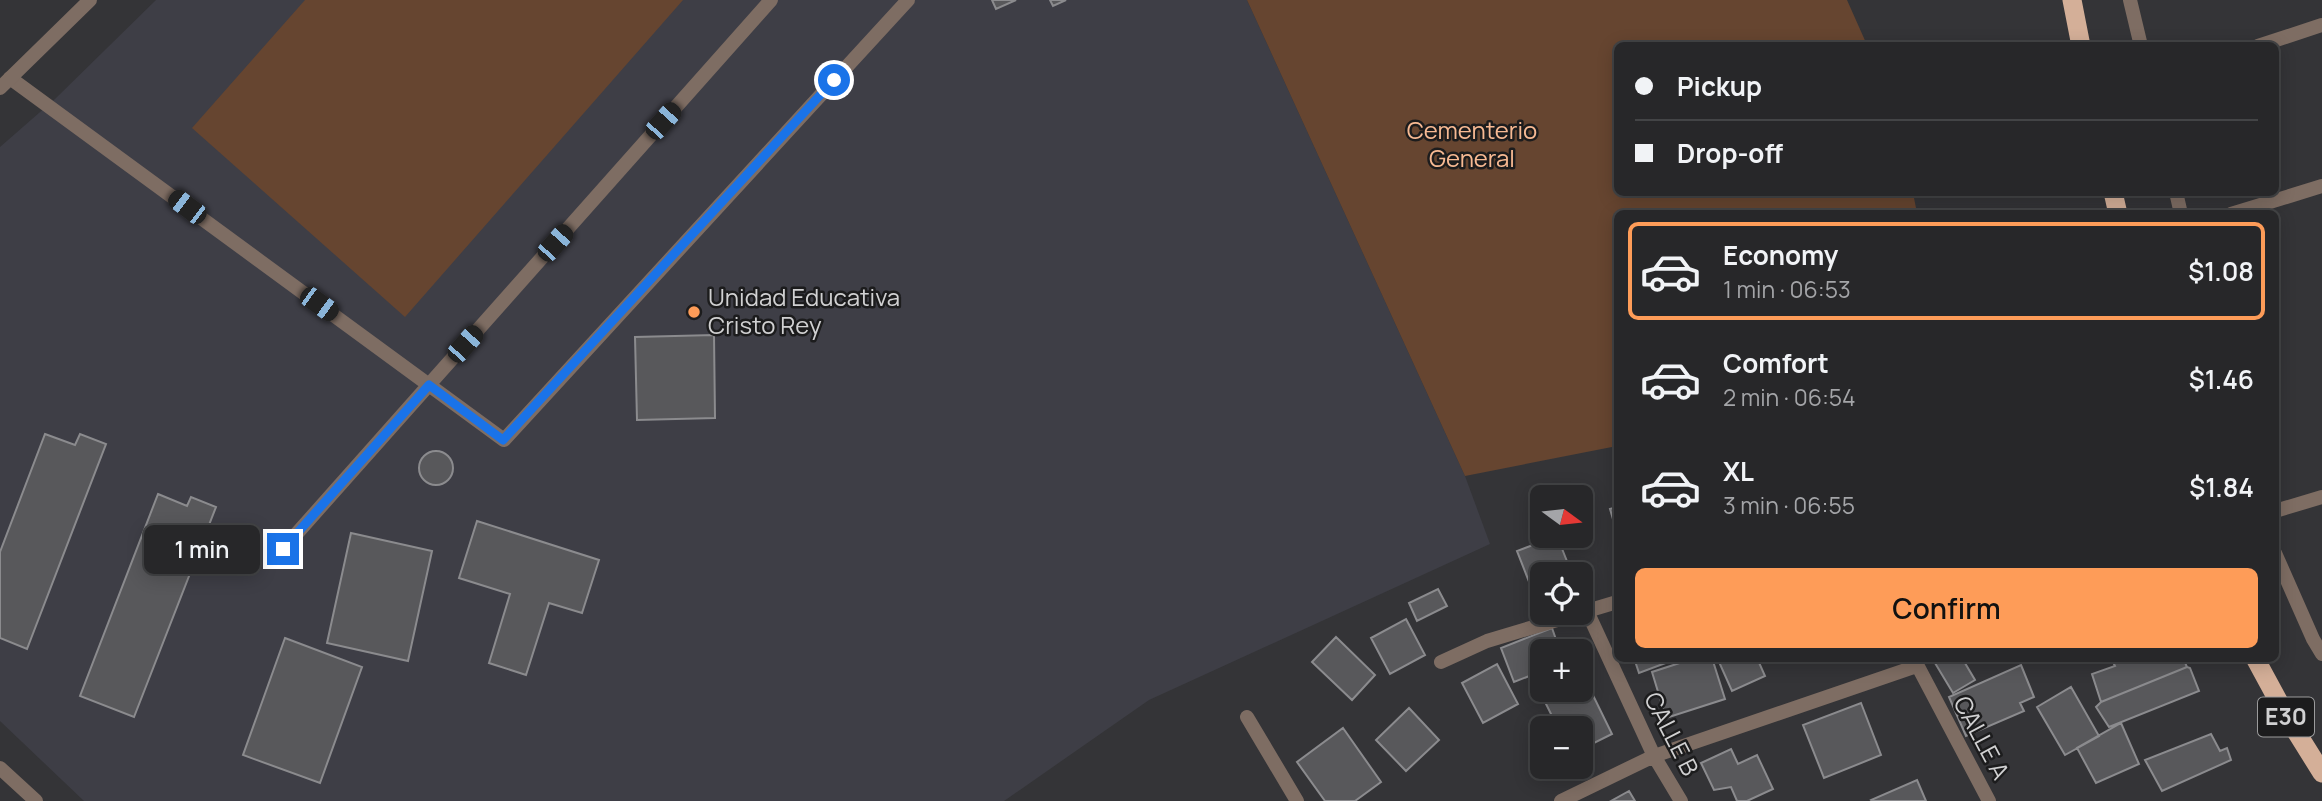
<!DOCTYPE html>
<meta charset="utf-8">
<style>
:root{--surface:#272729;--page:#2f2f31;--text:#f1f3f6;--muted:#a4a5a8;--line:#434446;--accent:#fe9c58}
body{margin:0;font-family:Manrope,sans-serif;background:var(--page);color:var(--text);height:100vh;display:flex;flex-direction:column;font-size:26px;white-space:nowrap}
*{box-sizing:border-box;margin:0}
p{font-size:23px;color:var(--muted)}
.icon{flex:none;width:38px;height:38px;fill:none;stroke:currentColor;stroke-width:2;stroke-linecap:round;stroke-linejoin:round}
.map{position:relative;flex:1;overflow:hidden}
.side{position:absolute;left:1614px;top:210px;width:665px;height:452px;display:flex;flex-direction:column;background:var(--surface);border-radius:10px;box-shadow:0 4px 18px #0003,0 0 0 2px var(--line)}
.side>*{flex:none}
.top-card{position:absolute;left:1614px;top:42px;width:665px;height:154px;border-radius:10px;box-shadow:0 4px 18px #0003,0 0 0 2px var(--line);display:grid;align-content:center;height:154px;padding:0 21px;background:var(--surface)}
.needle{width:46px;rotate:105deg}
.fabs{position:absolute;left:1530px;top:485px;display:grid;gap:14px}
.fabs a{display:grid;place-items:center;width:63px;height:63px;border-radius:10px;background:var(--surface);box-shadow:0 4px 18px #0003,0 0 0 2px var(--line);font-size:35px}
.end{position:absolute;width:32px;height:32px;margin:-16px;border:9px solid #1a73e8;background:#fff;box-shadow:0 0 0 4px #fff}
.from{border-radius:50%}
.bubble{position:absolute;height:49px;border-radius:10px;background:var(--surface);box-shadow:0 4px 18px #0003,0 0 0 2px var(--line);font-size:23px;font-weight:600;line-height:49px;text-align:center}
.car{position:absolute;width:21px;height:42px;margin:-21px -10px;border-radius:9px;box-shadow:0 0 5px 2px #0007;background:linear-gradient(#222 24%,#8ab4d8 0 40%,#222 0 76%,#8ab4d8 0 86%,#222 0)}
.top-card b{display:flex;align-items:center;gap:24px;height:66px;font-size:26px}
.top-card b+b{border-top:2px solid var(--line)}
.top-card i{width:18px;height:18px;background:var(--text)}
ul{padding:12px 0 0;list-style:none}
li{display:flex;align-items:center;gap:21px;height:98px;margin:0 14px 10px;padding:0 7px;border:4px solid transparent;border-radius:10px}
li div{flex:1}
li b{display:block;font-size:26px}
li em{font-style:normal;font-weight:600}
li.active{border-color:var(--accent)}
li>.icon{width:63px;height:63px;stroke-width:1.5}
.action{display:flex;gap:14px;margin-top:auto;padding:14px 21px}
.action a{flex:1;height:80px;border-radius:10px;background:var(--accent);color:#111;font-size:28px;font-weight:600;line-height:80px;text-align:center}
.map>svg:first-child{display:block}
.built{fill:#3e3e46}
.green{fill:#664530}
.building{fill:#58585b;stroke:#8b8b8e;stroke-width:2}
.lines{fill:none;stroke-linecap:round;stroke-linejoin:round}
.service{stroke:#7e6d63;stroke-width:14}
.pedestrian{stroke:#7e6d63;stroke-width:14}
.minor{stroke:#7e6d63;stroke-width:14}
.trunk{stroke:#d4af98;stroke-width:19}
.route{stroke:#1a73e8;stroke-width:9}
.poi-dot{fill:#fe9c58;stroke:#1c1c1d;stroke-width:2.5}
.labels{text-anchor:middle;stroke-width:5;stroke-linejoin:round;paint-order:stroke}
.shield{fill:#1c1c1d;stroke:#9b9b9c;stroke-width:2}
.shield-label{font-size:23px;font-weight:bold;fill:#d1d1d2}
.park-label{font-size:24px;fill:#f8ba93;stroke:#1c1c1d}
.poi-label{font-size:24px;fill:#d1d1d2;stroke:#1c1c1d;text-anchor:start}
.street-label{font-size:24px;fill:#d1d1d2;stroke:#1c1c1d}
</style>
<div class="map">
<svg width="2322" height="801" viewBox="0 0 2322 801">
<rect width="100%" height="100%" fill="#343437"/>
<!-- built -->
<path class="built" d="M 156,0 L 1247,0 L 1465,476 L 1490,544 L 1149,700 L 1004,801 L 84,801 L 0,721 L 0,147 L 55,99 Z"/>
<!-- green -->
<path class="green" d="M 305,0 L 683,0 L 405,317 L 192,128 Z
M 1247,0 L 1847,0 L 1867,45 L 1617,46 L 1617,192 L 1913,193 L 1917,213 L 1617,214 L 1617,446 L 1465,476 Z"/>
<!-- building -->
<path class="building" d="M 992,0 L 1016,0 L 996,9 Z
M 1050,0 L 1066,0 L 1053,6 Z
M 714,335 L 715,418 L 637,420 L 635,337 Z
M 45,434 L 75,445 L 80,434 L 106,444 L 27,649 L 0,638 L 0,552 Z
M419 468a17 17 0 1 1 34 0a17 17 0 1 1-34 0Z
M 158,494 L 187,506 L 191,497 L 216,507 L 134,717 L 80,696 Z
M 1617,507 L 1617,533 L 1610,509 Z
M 477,521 L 599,560 L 582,613 L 549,603 L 526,675 L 489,663 L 510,594 L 459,578 Z
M 351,533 L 432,551 L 408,661 L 327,643 Z
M 1557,536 L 1572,574 L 1542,574 L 1542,594 L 1535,597 L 1517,551 Z
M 1438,589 L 1447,606 L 1417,621 L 1409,603 Z
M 1406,619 L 1425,655 L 1390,674 L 1371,638 Z
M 1552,628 L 1560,651 L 1542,651 L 1542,671 L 1514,682 L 1501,648 Z
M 1336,637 L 1375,675 L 1352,700 L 1312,662 Z
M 285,638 L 362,667 L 320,783 L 243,755 Z
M 1634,658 L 1679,658 L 1639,673 Z
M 1695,658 L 1712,658 L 1725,699 L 1666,718 L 1652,672 Z
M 1727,658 L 1757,658 L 1765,676 L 1732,691 L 1719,662 Z
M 1932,658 L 1962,658 L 1975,680 L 1953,693 Z
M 2111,658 L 2183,658 L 2187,667 L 2101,702 L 2092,674 L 2115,666 Z
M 1497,664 L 1518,704 L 1483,723 L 1462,683 Z
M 2021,665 L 2034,697 L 2020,703 L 2024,711 L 1966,736 L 1949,697 Z
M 2187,667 L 2190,668 L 2199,691 L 2109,727 L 2096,707 L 2101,702 Z
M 1586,681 L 1612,734 L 1580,750 L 1580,728 L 1558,728 L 1545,702 L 1569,690 L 1580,690 L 1580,684 Z
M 2071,687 L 2099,736 L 2065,755 L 2037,707 Z
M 1861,703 L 1881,755 L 1824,778 L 1803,725 Z
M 1409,708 L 1439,740 L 1406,771 L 1376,740 Z
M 2121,723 L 2139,764 L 2096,783 L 2077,748 Z
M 1343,728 L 1381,782 L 1355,801 L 1325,801 L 1297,762 Z
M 2211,734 L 2220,751 L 2227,748 L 2231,760 L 2162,791 L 2145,760 Z
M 1731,749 L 1738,764 L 1757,755 L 1773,789 L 1747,801 L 1737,801 L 1731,787 L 1714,790 L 1701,763 Z
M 1917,780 L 1926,801 L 1872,801 L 1871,800 Z
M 1629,791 L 1635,801 L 1611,801 Z"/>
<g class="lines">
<!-- service -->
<path class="service" d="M 2258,46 L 2322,25
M 10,78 L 504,440 L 908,0
M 2231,214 L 2322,186
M 2275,511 L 2322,497
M 283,549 L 771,0"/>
<!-- pedestrian -->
<path class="pedestrian" d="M 1441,662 L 1487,641 L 1617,602"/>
<!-- minor -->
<path class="minor" d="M 2130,0 L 2141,46
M 0,88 L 90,0
M 2176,192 L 2181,214
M 2275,553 L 2313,639 L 2322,654
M 1587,611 L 1654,756 L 1681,801
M 1914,659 L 1989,801
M 1247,717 L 1297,801
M 0,768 L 36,801
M 1561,801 L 1654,756 L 1917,666"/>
<!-- trunk -->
<path class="trunk" d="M 2072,0 L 2081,46
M 2113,192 L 2118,214
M 2255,658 L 2287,717 L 2322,773"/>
</g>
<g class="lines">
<!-- route -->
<path class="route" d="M 283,549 L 429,385 L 503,440 L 834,80"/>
</g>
<!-- markers -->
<circle class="poi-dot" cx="694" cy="312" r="7"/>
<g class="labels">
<!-- shield labels -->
<rect class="shield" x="2258" y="697.5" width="56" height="39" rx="5"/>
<g class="shield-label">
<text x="2286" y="725">E30</text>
</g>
<!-- park labels -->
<g class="park-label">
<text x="1472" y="139">Cementerio<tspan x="1472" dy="28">General</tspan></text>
</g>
<!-- poi labels -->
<g class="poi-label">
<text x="708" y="306">Unidad Educativa<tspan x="708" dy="28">Cristo Rey</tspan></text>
</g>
<!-- street labels -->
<g class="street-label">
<text transform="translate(1671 734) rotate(63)" y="8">CALLE B</text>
<text transform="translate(1981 738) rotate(62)" y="8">CALLE A</text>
</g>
</g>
</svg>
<div class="fabs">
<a><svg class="needle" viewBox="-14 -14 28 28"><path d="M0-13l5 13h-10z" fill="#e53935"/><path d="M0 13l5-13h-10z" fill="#a4a5a8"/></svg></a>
<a><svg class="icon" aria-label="locate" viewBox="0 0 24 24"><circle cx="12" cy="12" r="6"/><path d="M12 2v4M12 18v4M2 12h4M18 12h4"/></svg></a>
<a>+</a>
<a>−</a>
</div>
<i class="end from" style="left:834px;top:80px"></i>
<i class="end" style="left:283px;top:549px"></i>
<div class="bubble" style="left:144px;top:525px;width:116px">1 min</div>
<i class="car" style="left:663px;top:121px;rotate:42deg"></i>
<i class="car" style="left:187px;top:207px;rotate:307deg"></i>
<i class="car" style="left:555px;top:243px;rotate:42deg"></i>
<i class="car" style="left:319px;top:304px;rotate:126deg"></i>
<i class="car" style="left:465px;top:344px;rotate:42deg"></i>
<div class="top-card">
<b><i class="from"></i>Pickup</b>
<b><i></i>Drop-off</b>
</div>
<section class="side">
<ul>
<li class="active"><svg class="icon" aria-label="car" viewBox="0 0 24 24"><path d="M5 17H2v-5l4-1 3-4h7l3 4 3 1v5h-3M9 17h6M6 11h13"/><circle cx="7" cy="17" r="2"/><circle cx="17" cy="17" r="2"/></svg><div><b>Economy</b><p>1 min · 06:53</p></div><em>$1.08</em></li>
<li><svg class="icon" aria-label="car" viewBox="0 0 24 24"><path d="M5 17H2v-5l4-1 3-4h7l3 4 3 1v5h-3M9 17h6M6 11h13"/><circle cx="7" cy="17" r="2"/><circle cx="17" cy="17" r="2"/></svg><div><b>Comfort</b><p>2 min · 06:54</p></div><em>$1.46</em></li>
<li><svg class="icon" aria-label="car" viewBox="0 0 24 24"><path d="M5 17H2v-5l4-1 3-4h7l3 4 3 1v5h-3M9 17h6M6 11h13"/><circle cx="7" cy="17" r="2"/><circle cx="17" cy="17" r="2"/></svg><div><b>XL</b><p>3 min · 06:55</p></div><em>$1.84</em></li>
</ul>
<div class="action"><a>Confirm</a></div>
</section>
</div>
